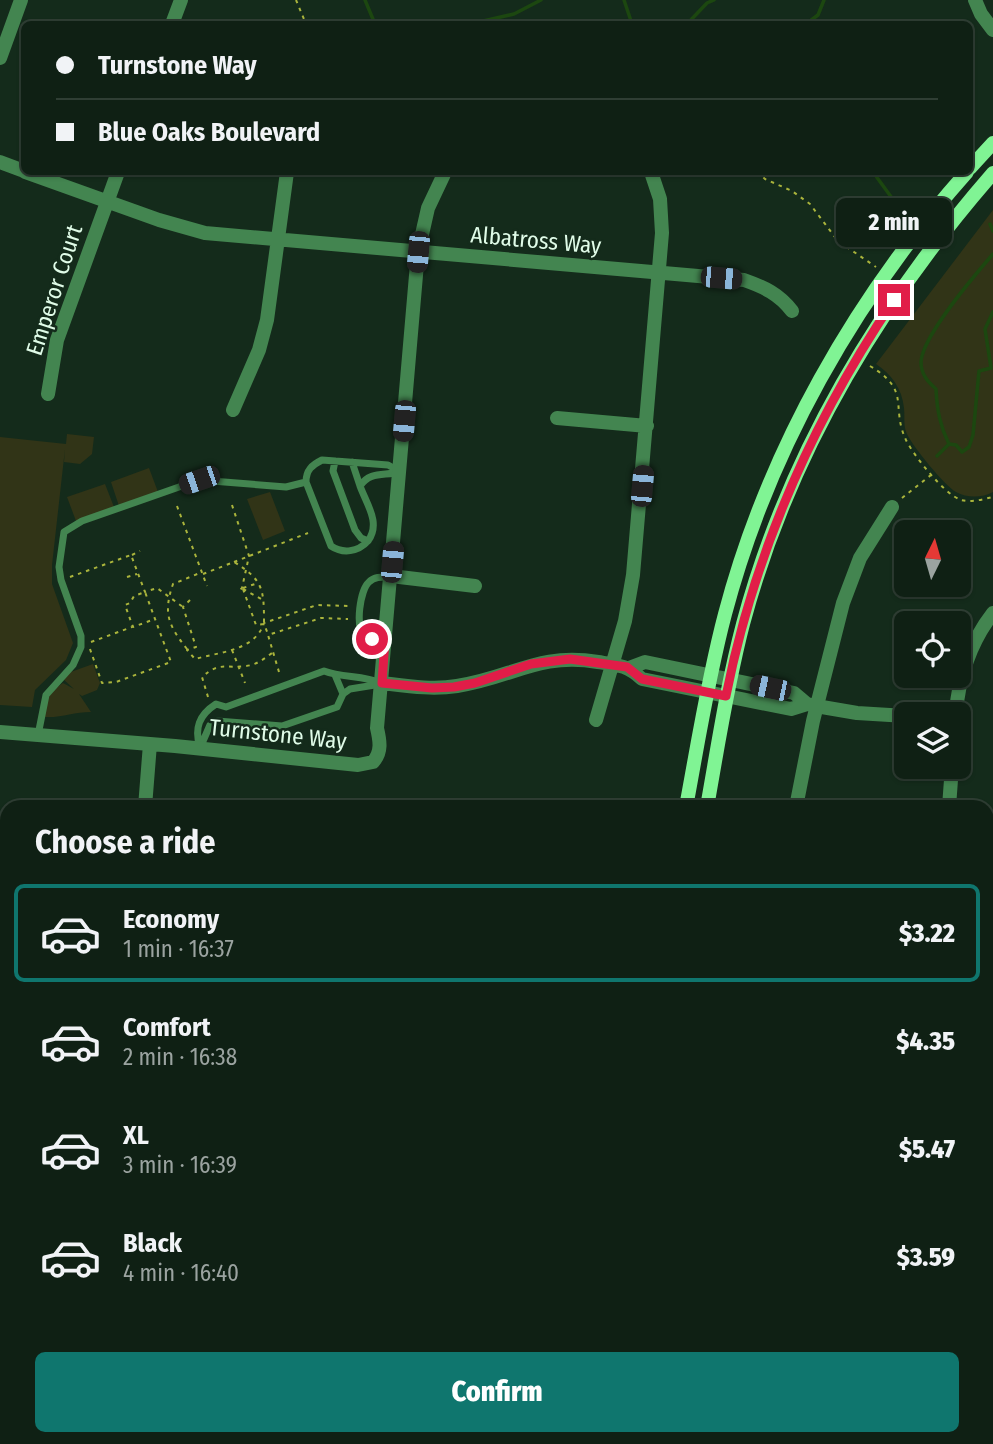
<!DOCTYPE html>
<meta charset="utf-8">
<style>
:root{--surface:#0f2014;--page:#1d2d22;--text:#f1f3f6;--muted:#9ba3a0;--line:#2f3e34;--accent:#0f766e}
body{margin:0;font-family:"Fira Sans Condensed",sans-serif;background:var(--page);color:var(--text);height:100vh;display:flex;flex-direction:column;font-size:26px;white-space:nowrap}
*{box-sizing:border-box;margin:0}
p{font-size:23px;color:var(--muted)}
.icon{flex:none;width:38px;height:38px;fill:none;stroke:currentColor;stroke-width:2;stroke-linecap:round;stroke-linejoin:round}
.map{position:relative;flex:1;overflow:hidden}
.drawer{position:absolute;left:0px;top:800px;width:994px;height:646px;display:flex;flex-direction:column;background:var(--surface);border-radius:21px 21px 0 0;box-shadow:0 2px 5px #0004,0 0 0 2px var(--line)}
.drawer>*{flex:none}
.hud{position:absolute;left:21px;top:21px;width:952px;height:154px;border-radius:10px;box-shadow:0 2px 5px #0004,0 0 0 2px var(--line);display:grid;align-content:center;height:154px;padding:0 35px;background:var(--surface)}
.needle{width:46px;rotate:5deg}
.tools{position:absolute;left:894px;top:520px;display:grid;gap:14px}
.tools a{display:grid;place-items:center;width:77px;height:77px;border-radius:10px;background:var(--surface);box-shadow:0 2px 5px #0004,0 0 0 2px var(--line);font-size:35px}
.end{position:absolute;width:32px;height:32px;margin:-16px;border:9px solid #e11d48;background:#fff;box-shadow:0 0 0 4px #fff}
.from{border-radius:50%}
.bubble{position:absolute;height:49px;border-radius:10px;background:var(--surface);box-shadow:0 2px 5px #0004,0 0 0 2px var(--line);font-size:23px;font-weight:800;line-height:49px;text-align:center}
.car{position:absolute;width:21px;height:42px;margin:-21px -10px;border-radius:9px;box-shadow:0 0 5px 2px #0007;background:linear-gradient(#222 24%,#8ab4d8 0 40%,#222 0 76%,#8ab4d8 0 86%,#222 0)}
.hud b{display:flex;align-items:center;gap:24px;height:66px;font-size:26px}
.hud b+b{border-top:2px solid var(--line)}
.hud i{width:18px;height:18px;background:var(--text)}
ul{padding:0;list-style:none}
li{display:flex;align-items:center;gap:21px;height:98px;margin:0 14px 10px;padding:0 21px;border:4px solid transparent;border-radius:10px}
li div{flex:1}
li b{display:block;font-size:26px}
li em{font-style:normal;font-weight:800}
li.current{border-color:var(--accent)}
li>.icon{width:63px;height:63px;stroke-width:1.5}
h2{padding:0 35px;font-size:32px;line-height:84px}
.cta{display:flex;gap:14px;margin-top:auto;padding:14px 35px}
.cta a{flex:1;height:80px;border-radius:10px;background:var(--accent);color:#fff;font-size:28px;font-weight:800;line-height:80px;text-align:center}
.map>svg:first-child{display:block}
.green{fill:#313417}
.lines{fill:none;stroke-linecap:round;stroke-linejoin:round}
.stream{stroke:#1c4710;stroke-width:3.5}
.path{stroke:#aab43c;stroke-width:2;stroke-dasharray:3.5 5;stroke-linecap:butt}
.lane{stroke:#438550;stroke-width:7}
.street{stroke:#438550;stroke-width:14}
.secondary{stroke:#80f494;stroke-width:14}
.route{stroke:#e11d48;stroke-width:9}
.labels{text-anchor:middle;stroke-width:5;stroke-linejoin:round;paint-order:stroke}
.street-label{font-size:23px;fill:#e0fce8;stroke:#142b1b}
</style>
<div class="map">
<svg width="993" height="1444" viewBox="0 0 993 1444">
<rect width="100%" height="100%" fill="#142b1b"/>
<!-- green -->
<path class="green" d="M 993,210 L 993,492 C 982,498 967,498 956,492 C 945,486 913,447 907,434 C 903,426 905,417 904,408 C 902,388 891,374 876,364 Z
M 67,434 L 94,437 L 92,454 L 80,464 L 64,462 L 65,449 L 52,565 L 52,584 L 73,643 L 66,660 L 35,690 L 32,707 L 0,705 L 0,437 L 66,444 Z
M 149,468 L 158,492 L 119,506 L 111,482 Z
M 105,484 L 114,507 L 76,521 L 67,497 Z
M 270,492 L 285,531 L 263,540 L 247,499 Z
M 93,664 L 100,683 L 97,690 L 82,696 L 79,694 L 91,712 C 74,712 61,718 45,717 C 45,701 49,692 63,683 L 74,689 L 63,679 L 68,673 Z
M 987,1176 L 993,1177 L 993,1444 L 905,1444 L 904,1439 L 987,1438 Z"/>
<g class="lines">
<!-- stream -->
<path class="stream" d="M 365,0 L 375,24
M 624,0 L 632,24
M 470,24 L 514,14 L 541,0
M 687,24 L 707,3 L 714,0
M 806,24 L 818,15 L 824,0
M 873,172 L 897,205
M 990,224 L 993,231
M 993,254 C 975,275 922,336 921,362 C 921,374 927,381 936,389 C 937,410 940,426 949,444 L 956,445 L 962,452 L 969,447 L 973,435 L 979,371 L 991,368 L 985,329 L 993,312
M 937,456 L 949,444
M 987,1184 L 993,1185"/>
<!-- path -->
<path class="path" d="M 296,0 L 306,24
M 757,172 L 765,179 L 792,191 L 810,204 L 838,241 L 876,267
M 870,366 C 912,391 890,406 906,440 C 914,456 944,494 961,500 C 972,503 983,499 993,497
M 902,498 L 931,475
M 232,505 L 249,556 L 242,588 L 240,590
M 177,506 L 207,586
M 132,555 L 140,551
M 234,562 L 308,533
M 203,574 L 234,562 C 263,580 264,589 264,622
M 70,577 L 131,555 L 145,592 L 157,588 L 183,607
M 127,577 L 137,574
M 243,588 L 258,583
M 243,589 L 256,625 L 264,624 L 268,634
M 243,589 L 263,600
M 190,600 L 183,607 L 196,647 L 187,650 L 195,659 C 219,652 255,651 264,623 L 317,605 L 350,606
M 91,642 L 132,627
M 90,649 L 102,683 L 116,682 L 171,662 L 145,592 L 134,596 L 130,603 L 125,605 L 133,627 L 155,619
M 187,649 C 168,625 163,613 173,584 L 202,572
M 232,650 L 245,683
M 279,672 L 268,635 L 321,618 L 348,619
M 208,697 L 202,677 C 220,661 226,669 246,666 C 256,665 264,659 272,653
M 987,1182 L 993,1182
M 987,1432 L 993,1436
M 954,1438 L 993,1442
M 925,1444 L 928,1438"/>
<!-- lane -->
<path class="lane" d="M 335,461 L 333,471 L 355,530 L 361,538 L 368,541 C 381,523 367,505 360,486 C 370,471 384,476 399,472
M 352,462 L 360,486
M 368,541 C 358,552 343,554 331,546 L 306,482 C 306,470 312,465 322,460 L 388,465 L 399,471
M 385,640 C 378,640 369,640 364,635 C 355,627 360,590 369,582 C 375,576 383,577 390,577
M 335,675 L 343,694
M 38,735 L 46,695 L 73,665 L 81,647 L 81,636 L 61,580 L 59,567 L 64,532 L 82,521 L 199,480 L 286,487 L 306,482
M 200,748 C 194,728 199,715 216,704 L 226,707 L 324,671 C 343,678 363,675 381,683
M 200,748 L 210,725 L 217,721 L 282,726 L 337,707 L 343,694 L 350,689 L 381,684"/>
<!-- street -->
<path class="street" d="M 975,0 L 981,14 L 993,30
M 172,24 L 181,0
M 0,58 L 21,0
M 0,162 L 24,171
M 25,172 L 159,220 L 205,233 L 744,280 C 764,287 779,294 792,311
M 48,394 L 57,340 L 118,172
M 233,410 L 259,350 L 267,320 L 287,172
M 557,418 L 647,426
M 391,576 L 475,586
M 629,668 L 645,662 L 794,693 L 807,704 L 816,706 L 857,713 L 906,716
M 382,683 C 407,686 432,690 457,686 C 512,678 538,652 598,662 C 618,665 627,665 642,679 L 791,709 L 807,704
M 956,714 C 958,678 971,641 993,613
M 596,720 L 625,621 L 633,575 L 662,233 L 660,199 L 651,172
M 0,732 L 175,746 L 358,765 L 373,762 C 382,752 380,741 377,728 L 418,252 L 428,208 L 445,172
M 145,807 L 150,744
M 796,807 L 813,721 L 843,603 L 860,558 L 892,507
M 949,807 L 952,766
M 987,944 L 993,944
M 0,950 L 7,951
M 0,1096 L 7,1097
M 987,1104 L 993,1106
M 0,1297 L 7,1297
M 240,1438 L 246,1444
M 283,1444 L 288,1438
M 615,1444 L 616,1438
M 892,1444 L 893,1438"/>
<!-- secondary -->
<path class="secondary" d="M 970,168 L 993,143
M 686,807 C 698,743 708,678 725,614 C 768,451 855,298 967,172
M 707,807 C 718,746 727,685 743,624 C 788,455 879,304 993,173
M 412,1444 L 416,1438
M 439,1444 L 443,1438"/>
</g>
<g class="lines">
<!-- route -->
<path class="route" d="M 372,639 L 385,640 L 382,683 L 432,688 L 454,687 L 475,683 L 531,664 L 570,659 L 627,667 L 642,679 L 726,696 C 754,554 813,420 894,300"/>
</g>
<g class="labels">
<!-- street labels -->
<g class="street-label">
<text transform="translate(536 240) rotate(5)" y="8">Albatross Way</text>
<text transform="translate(54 290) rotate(-72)" y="8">Emperor Court</text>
<text transform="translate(278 734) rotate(6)" y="8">Turnstone Way</text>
</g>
</g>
</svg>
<div class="tools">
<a><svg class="needle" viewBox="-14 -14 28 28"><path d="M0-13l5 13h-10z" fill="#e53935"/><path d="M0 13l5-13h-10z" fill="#9ba3a0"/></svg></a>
<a><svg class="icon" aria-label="locate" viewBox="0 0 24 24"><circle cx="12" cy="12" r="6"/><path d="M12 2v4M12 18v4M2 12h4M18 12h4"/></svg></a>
<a><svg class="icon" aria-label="layers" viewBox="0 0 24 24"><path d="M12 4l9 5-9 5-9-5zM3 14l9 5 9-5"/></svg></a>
</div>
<i class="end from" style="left:372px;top:639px"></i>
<i class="end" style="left:894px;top:300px"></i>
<div class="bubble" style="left:836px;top:198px;width:116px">2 min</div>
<i class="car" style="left:418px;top:252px;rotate:185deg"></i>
<i class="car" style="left:721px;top:278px;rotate:95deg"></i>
<i class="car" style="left:404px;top:421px;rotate:185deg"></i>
<i class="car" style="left:199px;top:480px;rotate:251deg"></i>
<i class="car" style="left:642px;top:486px;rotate:5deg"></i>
<i class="car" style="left:392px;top:562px;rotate:5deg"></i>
<i class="car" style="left:770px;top:688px;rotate:282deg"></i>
<div class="hud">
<b><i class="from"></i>Turnstone Way</b>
<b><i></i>Blue Oaks Boulevard</b>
</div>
<section class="drawer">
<h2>Choose a ride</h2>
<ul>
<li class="current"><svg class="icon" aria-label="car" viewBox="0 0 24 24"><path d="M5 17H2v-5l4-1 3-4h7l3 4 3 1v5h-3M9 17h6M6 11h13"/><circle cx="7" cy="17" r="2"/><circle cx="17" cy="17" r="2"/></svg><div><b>Economy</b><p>1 min · 16:37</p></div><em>$3.22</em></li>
<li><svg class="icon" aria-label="car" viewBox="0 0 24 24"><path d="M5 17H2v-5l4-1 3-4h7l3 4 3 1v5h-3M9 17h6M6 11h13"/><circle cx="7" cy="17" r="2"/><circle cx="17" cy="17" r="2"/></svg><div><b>Comfort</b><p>2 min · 16:38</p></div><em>$4.35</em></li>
<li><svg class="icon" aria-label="car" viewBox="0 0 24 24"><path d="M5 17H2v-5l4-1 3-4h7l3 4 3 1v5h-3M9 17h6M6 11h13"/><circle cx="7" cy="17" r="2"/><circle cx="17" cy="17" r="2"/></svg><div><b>XL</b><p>3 min · 16:39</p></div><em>$5.47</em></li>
<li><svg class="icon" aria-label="car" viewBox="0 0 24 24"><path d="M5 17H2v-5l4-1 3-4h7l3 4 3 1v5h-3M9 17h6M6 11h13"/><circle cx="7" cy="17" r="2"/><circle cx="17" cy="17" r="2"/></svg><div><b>Black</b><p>4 min · 16:40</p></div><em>$3.59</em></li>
</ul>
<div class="cta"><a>Confirm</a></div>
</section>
</div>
